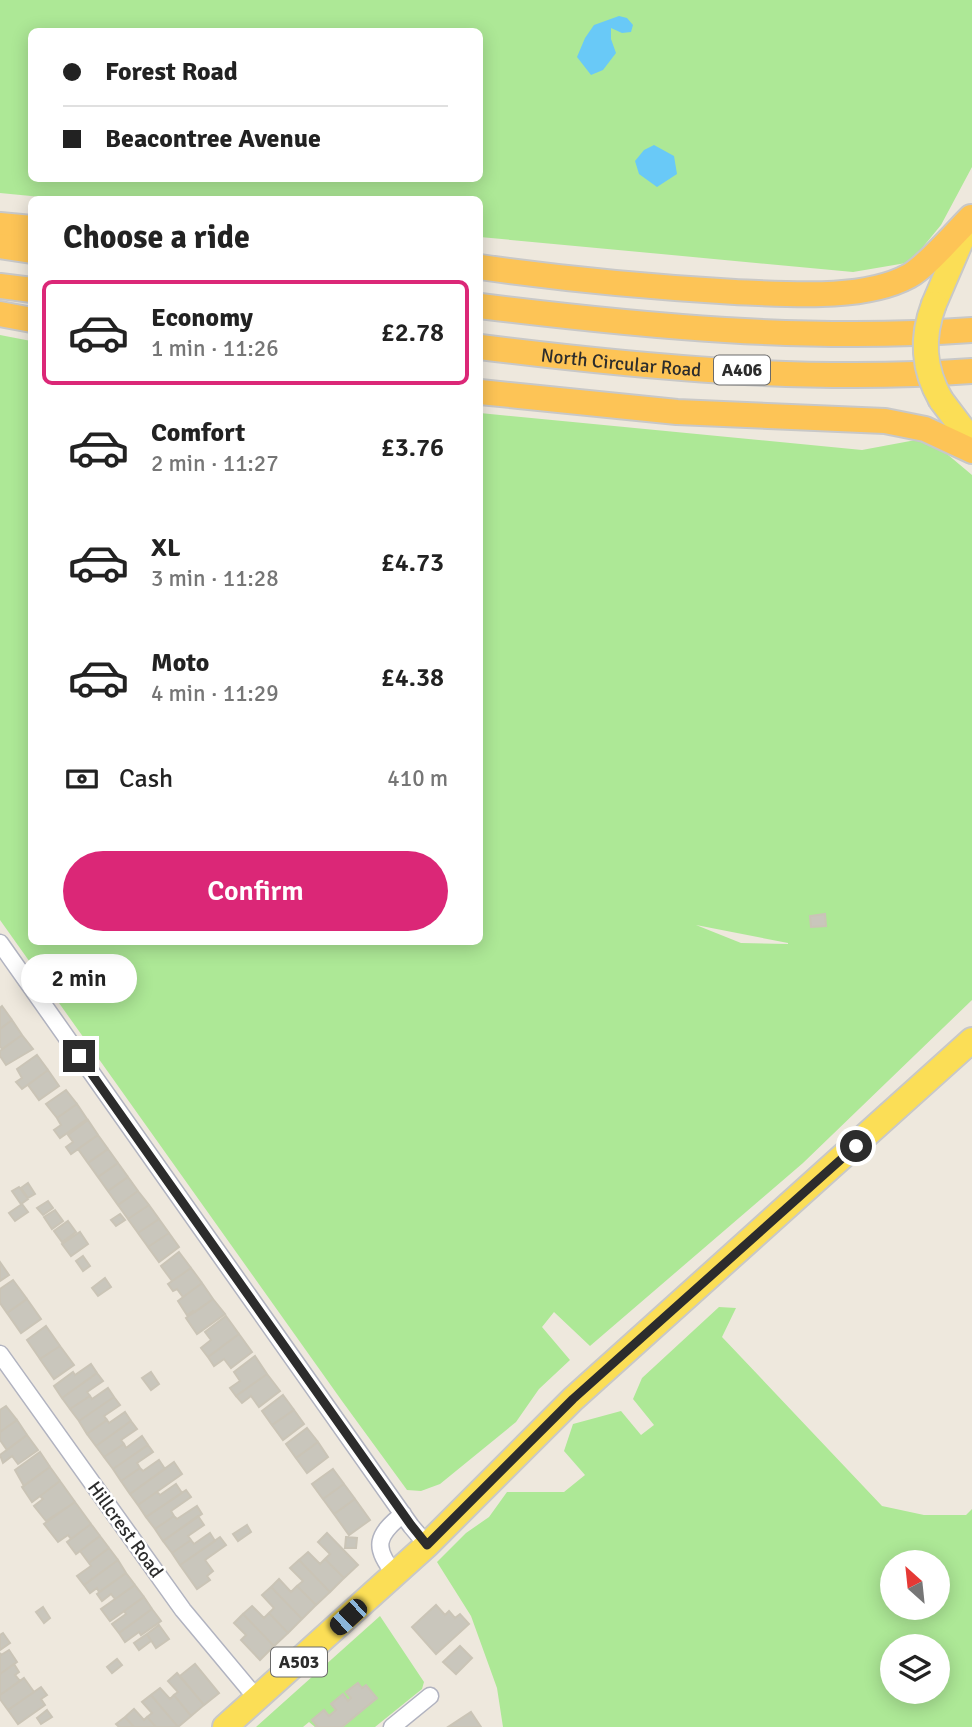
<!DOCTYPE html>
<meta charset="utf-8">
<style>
:root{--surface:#fff;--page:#f2f2f2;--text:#222;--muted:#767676;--line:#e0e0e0;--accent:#db2777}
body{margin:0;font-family:Signika,sans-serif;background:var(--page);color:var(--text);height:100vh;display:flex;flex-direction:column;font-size:26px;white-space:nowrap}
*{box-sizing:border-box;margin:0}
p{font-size:23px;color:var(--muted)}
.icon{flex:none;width:38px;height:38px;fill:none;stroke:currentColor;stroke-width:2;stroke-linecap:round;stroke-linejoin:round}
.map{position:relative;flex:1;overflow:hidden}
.panel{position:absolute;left:28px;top:196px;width:455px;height:749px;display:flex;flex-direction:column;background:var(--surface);border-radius:10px;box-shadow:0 4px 18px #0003}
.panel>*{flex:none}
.hud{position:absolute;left:28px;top:28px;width:455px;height:154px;border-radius:10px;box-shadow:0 4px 18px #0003;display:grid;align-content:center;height:154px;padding:0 35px;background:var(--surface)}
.needle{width:46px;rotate:333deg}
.fabs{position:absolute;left:880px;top:1550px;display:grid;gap:14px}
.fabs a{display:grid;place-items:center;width:70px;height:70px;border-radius:50%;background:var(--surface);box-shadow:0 4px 18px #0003;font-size:35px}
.end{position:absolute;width:32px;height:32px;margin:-16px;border:9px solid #2c2c2c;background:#fff;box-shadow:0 0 0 4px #fff}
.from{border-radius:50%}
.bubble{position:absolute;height:49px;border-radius:24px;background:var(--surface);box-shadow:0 4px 18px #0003;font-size:23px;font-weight:600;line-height:49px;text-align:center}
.car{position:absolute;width:21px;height:42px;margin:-21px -10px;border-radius:9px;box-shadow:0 0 5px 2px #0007;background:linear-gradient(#222 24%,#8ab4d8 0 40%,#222 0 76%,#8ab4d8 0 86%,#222 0)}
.hud b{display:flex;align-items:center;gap:24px;height:66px;font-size:26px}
.hud b+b{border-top:2px solid var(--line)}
.hud i{width:18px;height:18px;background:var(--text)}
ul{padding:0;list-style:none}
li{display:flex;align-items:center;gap:21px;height:105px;margin:0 14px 10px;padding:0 21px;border:4px solid transparent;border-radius:10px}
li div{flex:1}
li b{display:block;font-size:26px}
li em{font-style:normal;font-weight:600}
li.active{border-color:var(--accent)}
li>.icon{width:63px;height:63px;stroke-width:1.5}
h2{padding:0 35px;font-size:32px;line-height:84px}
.pay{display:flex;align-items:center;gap:18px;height:77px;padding:0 35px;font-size:26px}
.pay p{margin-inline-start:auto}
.primary-button{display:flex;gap:14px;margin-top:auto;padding:14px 35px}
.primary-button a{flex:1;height:80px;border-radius:42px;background:var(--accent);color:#fff;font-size:28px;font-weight:600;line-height:80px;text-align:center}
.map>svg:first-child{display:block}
.green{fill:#ade896;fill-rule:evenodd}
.water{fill:#69c9f7}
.building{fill:#c9c6bc;stroke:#cac4b6;stroke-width:2}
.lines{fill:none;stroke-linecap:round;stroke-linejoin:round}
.minor-casing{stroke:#b1b3c0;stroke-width:19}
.primary-casing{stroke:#c8c8c8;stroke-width:28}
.trunk-casing{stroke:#c8c8c8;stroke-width:28}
.minor{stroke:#fff;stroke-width:16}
.primary{stroke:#fbde56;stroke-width:24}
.trunk{stroke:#fdc456;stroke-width:24}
.primary-bridge-casing{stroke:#c8c8c8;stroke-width:28;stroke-linecap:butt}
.primary-bridge{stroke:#fbde56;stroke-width:24}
.route{stroke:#2c2c2c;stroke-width:9}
.labels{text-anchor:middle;stroke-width:5;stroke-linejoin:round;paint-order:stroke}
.shield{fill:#fff;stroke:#6b6b6b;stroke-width:2}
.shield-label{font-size:18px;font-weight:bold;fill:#2c2c2c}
.street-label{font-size:19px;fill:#2c2c2c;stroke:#fff}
</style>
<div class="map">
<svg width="972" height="1727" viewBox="0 0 972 1727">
<rect width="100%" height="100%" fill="#eee8dd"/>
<!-- green -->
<path class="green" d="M 0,0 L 972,0 L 972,167 L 941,225 L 918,253 L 906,263 L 853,272 L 480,237 L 480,200 L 72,200 L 0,193 ZM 32,32 L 480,32 L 480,178 L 32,178 Z
M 0,335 L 31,341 L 32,942 L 480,942 L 480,413 L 862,450 L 921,439 L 947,454 L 972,475 L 972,1000 L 803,1163 L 590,1346 L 554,1312 L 542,1327 L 570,1360 L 539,1389 L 516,1422 L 440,1484 L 421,1491 L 407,1490 L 342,1401 L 0,920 ZM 696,925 L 788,943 L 788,944 L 741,943 Z
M 719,1307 L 736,1308 L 722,1337 L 882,1506 L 924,1515 L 966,1515 L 972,1509 L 972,1727 L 503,1727 L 497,1688 L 471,1616 L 437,1562 L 466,1533 L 489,1517 L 507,1492 L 564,1492 L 585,1475 L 564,1451 L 573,1424 L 621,1411 L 641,1435 L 654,1425 L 633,1399 L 642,1378 ZM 892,1563 L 938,1563 L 938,1608 L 892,1608 ZM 892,1647 L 938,1647 L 938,1692 L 892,1692 Z
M 380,1616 L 424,1682 L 422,1689 L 375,1727 L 342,1727 L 362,1688 L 357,1683 L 346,1692 L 351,1698 L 348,1701 L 343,1695 L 336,1710 L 329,1716 L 324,1710 L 312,1720 L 317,1726 L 315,1727 L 309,1722 L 303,1727 L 256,1727 Z"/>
<!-- water -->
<path class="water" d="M 619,16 L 627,18 L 633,25 L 631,32 L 622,33 L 611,28 L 611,39 L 616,53 L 603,70 L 591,75 L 577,57 L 585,38 L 594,25 Z
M 654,145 L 674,156 L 677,174 L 657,187 L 639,174 L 635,161 L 644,150 Z"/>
<!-- building -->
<path class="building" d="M 825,914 L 826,926 L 811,927 L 810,916 Z
M 2,1006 L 12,1020 L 0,1029 L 0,1008 Z
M 12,1020 L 22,1035 L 2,1049 L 0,1046 L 0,1029 Z
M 22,1035 L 33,1049 L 6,1065 L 0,1056 L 0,1051 Z
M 37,1055 L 48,1070 L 22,1089 L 16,1082 L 22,1078 L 17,1069 Z
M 48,1070 L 59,1086 L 39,1100 L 28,1085 Z
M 66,1090 L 77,1104 L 57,1118 L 46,1104 Z
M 77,1104 L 87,1119 L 60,1138 L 54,1130 L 61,1125 L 57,1118 Z
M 88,1120 L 98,1135 L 71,1154 L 66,1147 L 73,1142 L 68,1135 Z
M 98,1135 L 108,1149 L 88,1163 L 78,1149 Z
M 108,1149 L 118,1163 L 98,1177 L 88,1163 Z
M 118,1163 L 128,1177 L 108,1191 L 98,1177 Z
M 128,1177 L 138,1191 L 118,1205 L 108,1191 Z
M 28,1183 L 35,1194 L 28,1198 L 21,1188 Z
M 19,1187 L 28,1199 L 21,1204 L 12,1191 Z
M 138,1191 L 149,1205 L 128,1219 L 118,1205 Z
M 48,1201 L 53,1208 L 43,1215 L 37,1208 Z
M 22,1204 L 28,1212 L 15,1221 L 9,1213 Z
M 149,1205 L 159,1219 L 138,1233 L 128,1219 Z
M 55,1210 L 63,1221 L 52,1229 L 44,1217 Z
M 120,1214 L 125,1220 L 116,1226 L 111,1220 Z
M 159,1219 L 169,1233 L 148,1247 L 138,1233 Z
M 68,1221 L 76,1232 L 62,1242 L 54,1231 Z
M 80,1232 L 88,1244 L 71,1256 L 62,1244 Z
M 169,1233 L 179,1247 L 159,1262 L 148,1247 Z
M 179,1252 L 191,1268 L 172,1281 L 161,1266 Z
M 83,1256 L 90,1266 L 83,1271 L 76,1261 Z
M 0,1262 L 9,1275 L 0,1281 Z
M 191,1268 L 202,1283 L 183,1297 L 177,1289 L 173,1291 L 168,1284 Z
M 105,1278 L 111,1287 L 98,1296 L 92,1288 Z
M 13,1280 L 27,1299 L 7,1313 L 0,1303 L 0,1289 Z
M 202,1283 L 213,1299 L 195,1312 L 193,1311 L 187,1315 L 178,1301 Z
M 27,1299 L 41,1319 L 21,1333 L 7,1313 Z
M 213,1299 L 225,1314 L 197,1334 L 186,1318 Z
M 226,1316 L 239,1334 L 208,1357 L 201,1348 L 211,1340 L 205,1332 Z
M 46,1326 L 60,1346 L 40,1359 L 27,1340 Z
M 239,1334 L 252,1352 L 231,1368 L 224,1359 L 214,1366 L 208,1357 Z
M 60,1346 L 74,1365 L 54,1379 L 40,1359 Z
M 255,1356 L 267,1374 L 236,1396 L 230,1388 L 240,1381 L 234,1372 Z
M 91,1364 L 97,1373 L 62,1398 L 54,1386 L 73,1372 L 75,1375 Z
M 151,1372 L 159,1384 L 151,1390 L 142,1378 Z
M 97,1373 L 103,1381 L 87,1392 L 90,1396 L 70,1409 L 62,1398 Z
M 267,1374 L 280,1391 L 259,1407 L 251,1396 L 242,1403 L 236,1396 Z
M 108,1388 L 114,1397 L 79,1421 L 70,1409 L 90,1396 L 92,1399 Z
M 283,1395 L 294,1410 L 272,1425 L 262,1411 Z
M 114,1397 L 120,1405 L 104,1416 L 107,1420 L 87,1434 L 79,1421 Z
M 6,1406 L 17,1420 L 0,1432 L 0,1410 Z
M 294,1410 L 304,1424 L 283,1440 L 272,1425 Z
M 125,1412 L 131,1421 L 96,1446 L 87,1434 L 107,1420 L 109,1423 Z
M 17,1420 L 27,1435 L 7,1450 L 0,1440 L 0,1432 Z
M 131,1421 L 137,1429 L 121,1440 L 124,1444 L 104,1457 L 96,1446 Z
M 307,1428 L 318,1442 L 296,1458 L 286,1444 Z
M 27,1435 L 38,1450 L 18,1464 L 12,1456 L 3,1463 L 0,1455 Z
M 142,1436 L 148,1445 L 113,1469 L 104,1457 L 124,1444 L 126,1448 Z
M 318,1442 L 328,1457 L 307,1473 L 296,1458 Z
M 148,1445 L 153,1452 L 137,1463 L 140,1468 L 121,1481 L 113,1469 Z
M 40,1452 L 50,1467 L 24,1486 L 15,1470 Z
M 159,1460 L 165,1469 L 130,1494 L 121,1481 L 140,1468 L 143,1471 Z
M 174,1462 L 182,1474 L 138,1505 L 130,1494 Z
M 50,1467 L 60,1481 L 32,1502 L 22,1487 Z
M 333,1469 L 344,1484 L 323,1499 L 312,1484 Z
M 60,1481 L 75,1502 L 46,1521 L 34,1506 L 43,1499 L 40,1496 Z
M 176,1484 L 182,1493 L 146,1517 L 138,1505 L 157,1492 L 160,1495 Z
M 344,1484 L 355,1499 L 334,1514 L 323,1499 Z
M 186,1490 L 191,1497 L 171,1511 L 174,1516 L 155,1529 L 146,1517 Z
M 355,1499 L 370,1520 L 349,1535 L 334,1514 Z
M 75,1502 L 91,1524 L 71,1539 L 68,1535 L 58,1542 L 44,1524 Z
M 197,1506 L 202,1514 L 163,1541 L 155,1529 L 174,1516 L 177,1519 Z
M 198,1516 L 204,1525 L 188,1536 L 191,1540 L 172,1553 L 163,1541 Z
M 91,1524 L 100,1536 L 76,1554 L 67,1542 Z
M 247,1525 L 251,1532 L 238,1541 L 233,1534 Z
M 210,1533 L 215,1541 L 180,1565 L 172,1553 L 191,1540 L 194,1544 Z
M 327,1533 L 358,1565 L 344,1578 L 325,1559 L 330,1554 L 318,1542 Z
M 100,1536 L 109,1548 L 89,1563 L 80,1551 Z
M 220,1537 L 226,1545 L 205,1560 L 213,1571 L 207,1576 L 210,1580 L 197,1589 L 180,1565 Z
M 346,1537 L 357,1538 L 356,1548 L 345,1548 Z
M 109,1548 L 118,1560 L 84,1585 L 77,1576 L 91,1566 L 89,1563 Z
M 308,1552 L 320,1564 L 325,1559 L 344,1578 L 330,1592 L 299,1560 Z
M 118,1560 L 126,1573 L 99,1592 L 97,1588 L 90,1593 L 84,1585 Z
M 299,1560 L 330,1592 L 316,1605 L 297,1586 L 303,1581 L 290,1568 Z
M 126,1573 L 135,1585 L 115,1599 L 111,1594 L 102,1601 L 97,1594 Z
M 279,1579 L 291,1592 L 297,1586 L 316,1605 L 302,1619 L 271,1587 Z
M 135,1585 L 144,1597 L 110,1621 L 101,1609 Z
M 271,1587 L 302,1619 L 288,1633 L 269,1613 L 274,1608 L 262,1595 Z
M 144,1597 L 152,1609 L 119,1633 L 112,1624 L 126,1614 L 124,1611 Z
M 436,1605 L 445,1615 L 449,1611 L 455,1618 L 460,1614 L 469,1624 L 436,1654 L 412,1627 Z
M 252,1606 L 264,1618 L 269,1613 L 288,1633 L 274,1646 L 243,1614 Z
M 43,1607 L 50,1618 L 44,1623 L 36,1612 Z
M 152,1609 L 161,1621 L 141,1635 L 139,1632 L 125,1642 L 119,1633 Z
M 243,1614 L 274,1646 L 260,1660 L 241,1640 L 246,1635 L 234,1623 Z
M 159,1625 L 169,1639 L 156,1648 L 147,1634 Z
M 3,1633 L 10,1643 L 0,1650 L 0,1635 Z
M 147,1634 L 151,1641 L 139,1650 L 134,1643 Z
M 460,1646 L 472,1658 L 456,1674 L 443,1662 Z
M 9,1650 L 17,1662 L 0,1674 L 0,1653 L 1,1655 Z
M 117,1659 L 122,1665 L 112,1673 L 107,1667 Z
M 14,1664 L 19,1672 L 15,1675 L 20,1681 L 0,1695 L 0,1674 Z
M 195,1664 L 219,1693 L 204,1705 L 180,1676 Z
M 177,1673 L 204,1705 L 191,1716 L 174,1695 L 178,1692 L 168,1681 Z
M 24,1678 L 34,1692 L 8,1710 L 0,1699 L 0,1695 Z
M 358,1683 L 362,1688 L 366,1685 L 377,1698 L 342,1727 L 315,1727 L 317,1726 L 312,1720 L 324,1710 L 329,1716 L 336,1710 L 331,1704 L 343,1694 L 348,1701 L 351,1698 L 346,1692 Z
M 41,1687 L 47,1695 L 41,1699 L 45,1705 L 18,1724 L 8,1710 Z
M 160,1688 L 170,1699 L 174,1695 L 191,1716 L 178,1727 L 151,1695 Z
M 151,1695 L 178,1727 L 156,1727 L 147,1717 L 152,1713 L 142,1702 Z
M 134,1709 L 144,1720 L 147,1717 L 156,1727 L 134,1727 L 125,1717 Z
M 47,1710 L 52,1717 L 41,1724 L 37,1718 Z
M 471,1712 L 481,1727 L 448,1727 Z
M 125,1717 L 134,1727 L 119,1727 L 116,1724 Z"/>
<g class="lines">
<!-- minor casing -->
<g class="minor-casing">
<path id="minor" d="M 0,943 L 411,1526 L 427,1545
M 0,1354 L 183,1610 L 258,1700
M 395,1574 C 372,1547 377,1535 403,1514
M 392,1727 L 430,1696"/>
</g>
<!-- primary casing -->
<g class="primary-casing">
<path id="primary" d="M 934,304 L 971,218
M 941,400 L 972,441
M 225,1727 L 427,1545 L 573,1399 L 972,1040"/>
</g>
<!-- trunk casing -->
<g class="trunk-casing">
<g id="trunk">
<path d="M 0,225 L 32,228"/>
<path d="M 0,246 L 32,251"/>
<path d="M 480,267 C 564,279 649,287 735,292 C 786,294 863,301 909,276 C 926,267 956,232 971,217"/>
<path d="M 0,286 L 32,290"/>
<path d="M 480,306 C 642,326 808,342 972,330"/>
<path d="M 0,314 L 32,320"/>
<path id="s1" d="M 480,347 C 640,367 810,383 972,371"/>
<path d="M 480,392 L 677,412 L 885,421 L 925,429 L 972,451"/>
</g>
</g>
<!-- minor -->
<use href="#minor" class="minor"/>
<!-- primary -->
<use href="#primary" class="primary"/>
<!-- trunk -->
<use href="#trunk" class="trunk"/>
<!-- primary-bridge casing -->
<g class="primary-bridge-casing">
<path id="primary-bridge" d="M 934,304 C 921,338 923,369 941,400"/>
</g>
<!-- primary-bridge -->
<use href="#primary-bridge" class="primary-bridge"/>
</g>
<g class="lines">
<!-- route -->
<path class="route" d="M 79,1056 L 411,1525 L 427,1545 L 573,1399 L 856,1146"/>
</g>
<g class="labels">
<!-- shield labels -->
<g class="shield">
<rect x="714" y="355.5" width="56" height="29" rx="5"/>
<rect x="271" y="1647.5" width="56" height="29" rx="5"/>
</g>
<g class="shield-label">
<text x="742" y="376">A406</text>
<text x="299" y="1668">A503</text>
</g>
<!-- street labels -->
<g class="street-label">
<text dy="7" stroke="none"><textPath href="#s1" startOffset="142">North Circular Road</textPath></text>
<text transform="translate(126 1529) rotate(54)" y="7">Hillcrest Road</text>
</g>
</g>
</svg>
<div class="fabs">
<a><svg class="needle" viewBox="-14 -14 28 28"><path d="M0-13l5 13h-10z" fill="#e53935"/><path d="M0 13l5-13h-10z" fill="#767676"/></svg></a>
<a><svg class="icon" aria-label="layers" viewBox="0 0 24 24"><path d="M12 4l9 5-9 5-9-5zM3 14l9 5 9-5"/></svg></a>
</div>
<i class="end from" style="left:856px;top:1146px"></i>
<i class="end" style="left:79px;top:1056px"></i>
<div class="bubble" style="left:21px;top:954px;width:116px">2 min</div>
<i class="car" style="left:348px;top:1617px;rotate:227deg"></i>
<div class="hud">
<b><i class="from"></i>Forest Road</b>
<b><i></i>Beacontree Avenue</b>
</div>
<section class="panel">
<h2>Choose a ride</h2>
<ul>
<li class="active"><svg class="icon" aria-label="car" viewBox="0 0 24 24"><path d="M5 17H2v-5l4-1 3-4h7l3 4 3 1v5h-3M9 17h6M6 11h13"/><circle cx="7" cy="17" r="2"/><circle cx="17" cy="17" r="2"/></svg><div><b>Economy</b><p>1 min · 11:26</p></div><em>£2.78</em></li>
<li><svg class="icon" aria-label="car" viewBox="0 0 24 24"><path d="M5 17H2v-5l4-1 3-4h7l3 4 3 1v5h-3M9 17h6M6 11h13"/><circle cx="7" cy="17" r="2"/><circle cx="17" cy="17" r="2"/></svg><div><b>Comfort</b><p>2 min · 11:27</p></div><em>£3.76</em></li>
<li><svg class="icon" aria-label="car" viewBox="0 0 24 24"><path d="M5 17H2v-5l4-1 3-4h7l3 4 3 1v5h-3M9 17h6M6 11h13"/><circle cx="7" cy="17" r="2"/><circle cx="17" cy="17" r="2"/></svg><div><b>XL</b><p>3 min · 11:28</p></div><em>£4.73</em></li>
<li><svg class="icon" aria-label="car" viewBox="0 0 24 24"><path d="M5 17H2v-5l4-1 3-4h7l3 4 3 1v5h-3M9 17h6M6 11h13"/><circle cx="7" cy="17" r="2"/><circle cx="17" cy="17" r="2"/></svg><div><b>Moto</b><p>4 min · 11:29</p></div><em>£4.38</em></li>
</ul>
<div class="pay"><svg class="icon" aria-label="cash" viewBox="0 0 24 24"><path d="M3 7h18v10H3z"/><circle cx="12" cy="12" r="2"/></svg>Cash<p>410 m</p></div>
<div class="primary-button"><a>Confirm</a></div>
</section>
</div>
